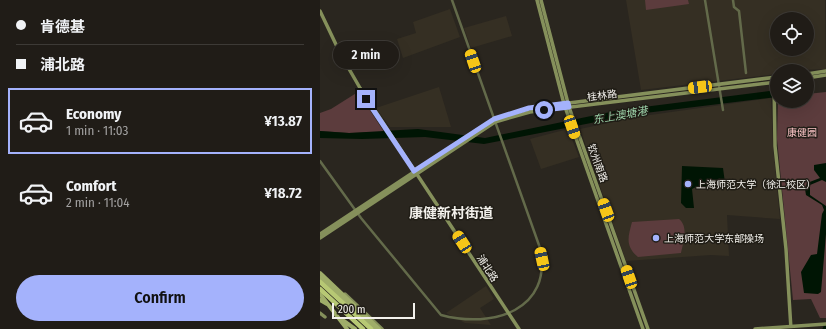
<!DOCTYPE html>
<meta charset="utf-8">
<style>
:root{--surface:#201c17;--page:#282520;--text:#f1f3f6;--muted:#a2a1a1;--line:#3d3a36;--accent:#a4b2fc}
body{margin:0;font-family:"Fira Sans Condensed","Noto Sans SC",sans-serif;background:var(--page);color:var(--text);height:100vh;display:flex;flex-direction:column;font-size:15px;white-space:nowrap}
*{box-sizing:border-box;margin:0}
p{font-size:13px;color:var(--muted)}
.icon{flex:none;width:22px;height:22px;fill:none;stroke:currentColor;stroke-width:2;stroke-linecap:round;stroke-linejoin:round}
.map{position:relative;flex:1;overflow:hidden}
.panel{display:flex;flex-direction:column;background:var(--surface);width:320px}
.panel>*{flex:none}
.top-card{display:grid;align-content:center;height:88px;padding:0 16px;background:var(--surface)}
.tools{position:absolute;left:450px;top:12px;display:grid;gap:8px}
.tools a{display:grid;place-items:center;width:44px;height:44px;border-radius:50%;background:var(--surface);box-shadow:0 4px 16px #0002,0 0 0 1px var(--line);font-size:20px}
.scale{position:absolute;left:12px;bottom:10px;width:83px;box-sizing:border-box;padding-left:4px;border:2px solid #f3f1ec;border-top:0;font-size:11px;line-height:14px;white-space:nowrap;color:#f3f1ec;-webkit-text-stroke:3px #201d16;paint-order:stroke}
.end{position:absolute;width:18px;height:18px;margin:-9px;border:5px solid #a4b2fc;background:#111;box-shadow:0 0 0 2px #111}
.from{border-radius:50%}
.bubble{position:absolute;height:28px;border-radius:14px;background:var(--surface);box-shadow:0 4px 16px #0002,0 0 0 1px var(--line);font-size:13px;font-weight:600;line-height:28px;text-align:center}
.car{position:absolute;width:12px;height:24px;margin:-12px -6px;border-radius:5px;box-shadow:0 0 3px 1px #0007;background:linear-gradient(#f5c518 24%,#345 0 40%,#f5c518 0 76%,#345 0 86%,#f5c518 0)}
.top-card b{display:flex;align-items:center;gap:14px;height:38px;font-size:15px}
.top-card b+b{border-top:1px solid var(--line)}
.top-card i{width:10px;height:10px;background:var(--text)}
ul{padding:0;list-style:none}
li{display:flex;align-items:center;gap:12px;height:66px;margin:0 8px 6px;padding:0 8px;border:2px solid transparent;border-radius:0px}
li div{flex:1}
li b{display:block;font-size:15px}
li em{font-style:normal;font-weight:600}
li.current{border-color:var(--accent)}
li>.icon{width:36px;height:36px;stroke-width:1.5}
.primary-button{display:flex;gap:8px;margin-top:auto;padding:8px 16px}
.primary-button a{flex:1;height:46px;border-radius:24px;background:var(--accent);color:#111;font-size:16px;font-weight:600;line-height:46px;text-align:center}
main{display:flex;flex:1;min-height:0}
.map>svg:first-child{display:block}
.built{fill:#352f23;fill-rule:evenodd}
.green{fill:#5c3c3d}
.water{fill:#001504}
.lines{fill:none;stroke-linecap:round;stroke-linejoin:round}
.river{stroke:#001504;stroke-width:5}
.street{stroke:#636a4a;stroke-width:2.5}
.secondary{stroke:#85905b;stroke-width:3.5}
.primary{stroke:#9fad69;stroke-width:4}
.highway{stroke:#b7c874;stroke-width:4.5}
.route{stroke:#a4b2fc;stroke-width:5}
.poi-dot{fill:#a4b2fc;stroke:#201d16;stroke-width:1.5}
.labels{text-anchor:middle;stroke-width:3;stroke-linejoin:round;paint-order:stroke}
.street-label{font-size:10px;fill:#f3f1ec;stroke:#201d16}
.park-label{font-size:10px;fill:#fac3c5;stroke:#201d16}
.poi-label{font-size:10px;fill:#f3f1ec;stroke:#201d16;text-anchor:start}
.water-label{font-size:11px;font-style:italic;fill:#9bd1a8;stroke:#201d16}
.district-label{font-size:14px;font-weight:bold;fill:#f3f1ec;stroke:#201d16}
</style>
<main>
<section class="panel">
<div class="top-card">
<b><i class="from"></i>肯德基</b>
<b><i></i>浦北路</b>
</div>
<ul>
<li class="current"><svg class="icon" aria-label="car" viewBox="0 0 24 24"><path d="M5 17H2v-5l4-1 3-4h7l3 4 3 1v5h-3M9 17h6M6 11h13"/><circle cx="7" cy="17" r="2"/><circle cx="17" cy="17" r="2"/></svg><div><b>Economy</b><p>1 min · 11:03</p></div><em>¥13.87</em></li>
<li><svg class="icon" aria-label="car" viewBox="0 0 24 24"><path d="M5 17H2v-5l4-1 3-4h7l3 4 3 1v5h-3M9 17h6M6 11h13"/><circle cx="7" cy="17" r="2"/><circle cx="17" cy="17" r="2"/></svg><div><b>Comfort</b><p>2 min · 11:04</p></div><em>¥18.72</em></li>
</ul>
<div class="primary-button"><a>Confirm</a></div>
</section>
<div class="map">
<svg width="506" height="329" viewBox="0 0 506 329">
<rect width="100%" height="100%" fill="#2a261f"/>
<!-- built -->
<path class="built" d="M 306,0 L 505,0 L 506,69 L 457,71 L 457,74 L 321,90 ZM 457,19 L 487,19 L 487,49 L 457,49 Z
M 130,9 L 140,37 L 83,58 L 77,39 L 96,33 L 93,22 Z
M 186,16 L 192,36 L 151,48 L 144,28 Z
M 119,87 L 131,127 L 70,127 L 56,108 Z
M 451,98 L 453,147 L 460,219 L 407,215 L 409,256 L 391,255 L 306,261 L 260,129 L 316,117 Z
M 248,129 L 259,157 L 221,169 L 210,139 Z
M 166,286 L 174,299 L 160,308 L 171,325 L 145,323 L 126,313 Z"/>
<!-- green -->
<path class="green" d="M 325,0 L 368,0 L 369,4 L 326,10 Z
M 38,92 L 64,132 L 29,133 L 0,131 L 0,113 L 11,109 Z
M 506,92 L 506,318 L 500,318 L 491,299 L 473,300 L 457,139 L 458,101 L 487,101 L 487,94 Z
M 359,219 C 369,227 363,243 361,253 L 318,257 C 305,246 308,237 312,222 Z"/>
<!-- water -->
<path class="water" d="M 457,90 L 457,97 L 317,114 L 164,144 L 105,137 L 42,139 L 0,138 L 0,131 L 29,133 L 98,129 L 165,138 L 300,110 Z
M 506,163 L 506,182 L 502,180 L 490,185 L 490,195 L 506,206 L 506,234 L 501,292 L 498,294 L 484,293 L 481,272 L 491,255 L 497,254 L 502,214 L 504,210 L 502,205 L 486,195 L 485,189 L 487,183 L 500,178 L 494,170 L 494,165 Z
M 362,166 L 403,168 L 405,183 C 396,190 382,183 372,189 L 374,208 L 366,208 L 361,203 Z"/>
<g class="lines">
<!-- river -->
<path class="river" d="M 505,329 L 506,327"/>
<!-- street -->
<path class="street" d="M 385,0 L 403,110
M 413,0 L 414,7 L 419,11 L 426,73
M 0,161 L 41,218 L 121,315 C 173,329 233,310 220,248 L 132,0"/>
<!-- secondary -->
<path class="secondary" d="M 217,0 L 244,104 L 323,329
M 221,0 L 249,107 L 328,329
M 0,11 L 21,55 L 40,88 L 199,329
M 487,74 L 506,71
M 487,78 L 506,75
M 454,81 L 455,146 L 466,249 L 471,329
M 0,234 L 174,119 L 209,108 L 457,77
M 0,238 L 175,122 L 210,112 L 457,82
M 25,294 L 62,329
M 0,313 L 5,317
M 435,329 L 506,324"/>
<!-- primary -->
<path class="primary" d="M 0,273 L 59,329
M 0,278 L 54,329
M 0,294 L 27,329
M 0,300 L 7,304
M 21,319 L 35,329"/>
<!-- highway -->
<path class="highway" d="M 0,282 L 51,329
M 0,289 L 43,329"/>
</g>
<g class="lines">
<!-- route -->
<path class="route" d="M 46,99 L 94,171 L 174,119 L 209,108 L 248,103 L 249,107 L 224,110"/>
</g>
<!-- markers -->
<g class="poi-dot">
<circle cx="368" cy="184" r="4"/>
<circle cx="336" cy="238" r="4"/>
</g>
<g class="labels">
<!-- street labels -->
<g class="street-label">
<text transform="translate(282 95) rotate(-7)" y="4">桂林路</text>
<text transform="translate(278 163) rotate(70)" y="4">钦州南路</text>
<text transform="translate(168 268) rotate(57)" y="4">浦北路</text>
</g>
<!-- park labels -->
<g class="park-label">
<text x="482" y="136">康健园</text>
</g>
<!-- poi labels -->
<g class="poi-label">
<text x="376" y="188">上海师范大学（徐汇校区）</text>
<text x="344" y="242">上海师范大学东部操场</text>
</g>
<!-- water labels -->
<g class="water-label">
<text transform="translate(300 115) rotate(-10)" y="4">东上澳塘港</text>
</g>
<!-- district labels -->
<g class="district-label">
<text x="131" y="218">康健新村街道</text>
</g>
</g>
</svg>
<div class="tools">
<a><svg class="icon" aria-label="locate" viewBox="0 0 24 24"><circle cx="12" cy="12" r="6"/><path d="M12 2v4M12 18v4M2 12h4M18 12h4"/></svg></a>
<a><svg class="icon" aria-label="layers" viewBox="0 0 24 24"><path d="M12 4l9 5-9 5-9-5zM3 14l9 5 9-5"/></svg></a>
</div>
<div class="scale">200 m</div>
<i class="end from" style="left:224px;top:110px"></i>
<i class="end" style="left:46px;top:99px"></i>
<div class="bubble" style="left:13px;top:41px;width:66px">2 min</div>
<i class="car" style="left:153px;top:61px;rotate:341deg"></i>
<i class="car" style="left:380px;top:87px;rotate:263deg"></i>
<i class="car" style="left:252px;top:127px;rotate:161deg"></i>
<i class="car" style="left:286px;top:210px;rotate:340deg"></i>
<i class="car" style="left:142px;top:242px;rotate:327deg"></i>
<i class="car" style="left:222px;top:259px;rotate:348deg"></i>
<i class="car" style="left:309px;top:277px;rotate:341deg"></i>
</div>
</main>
